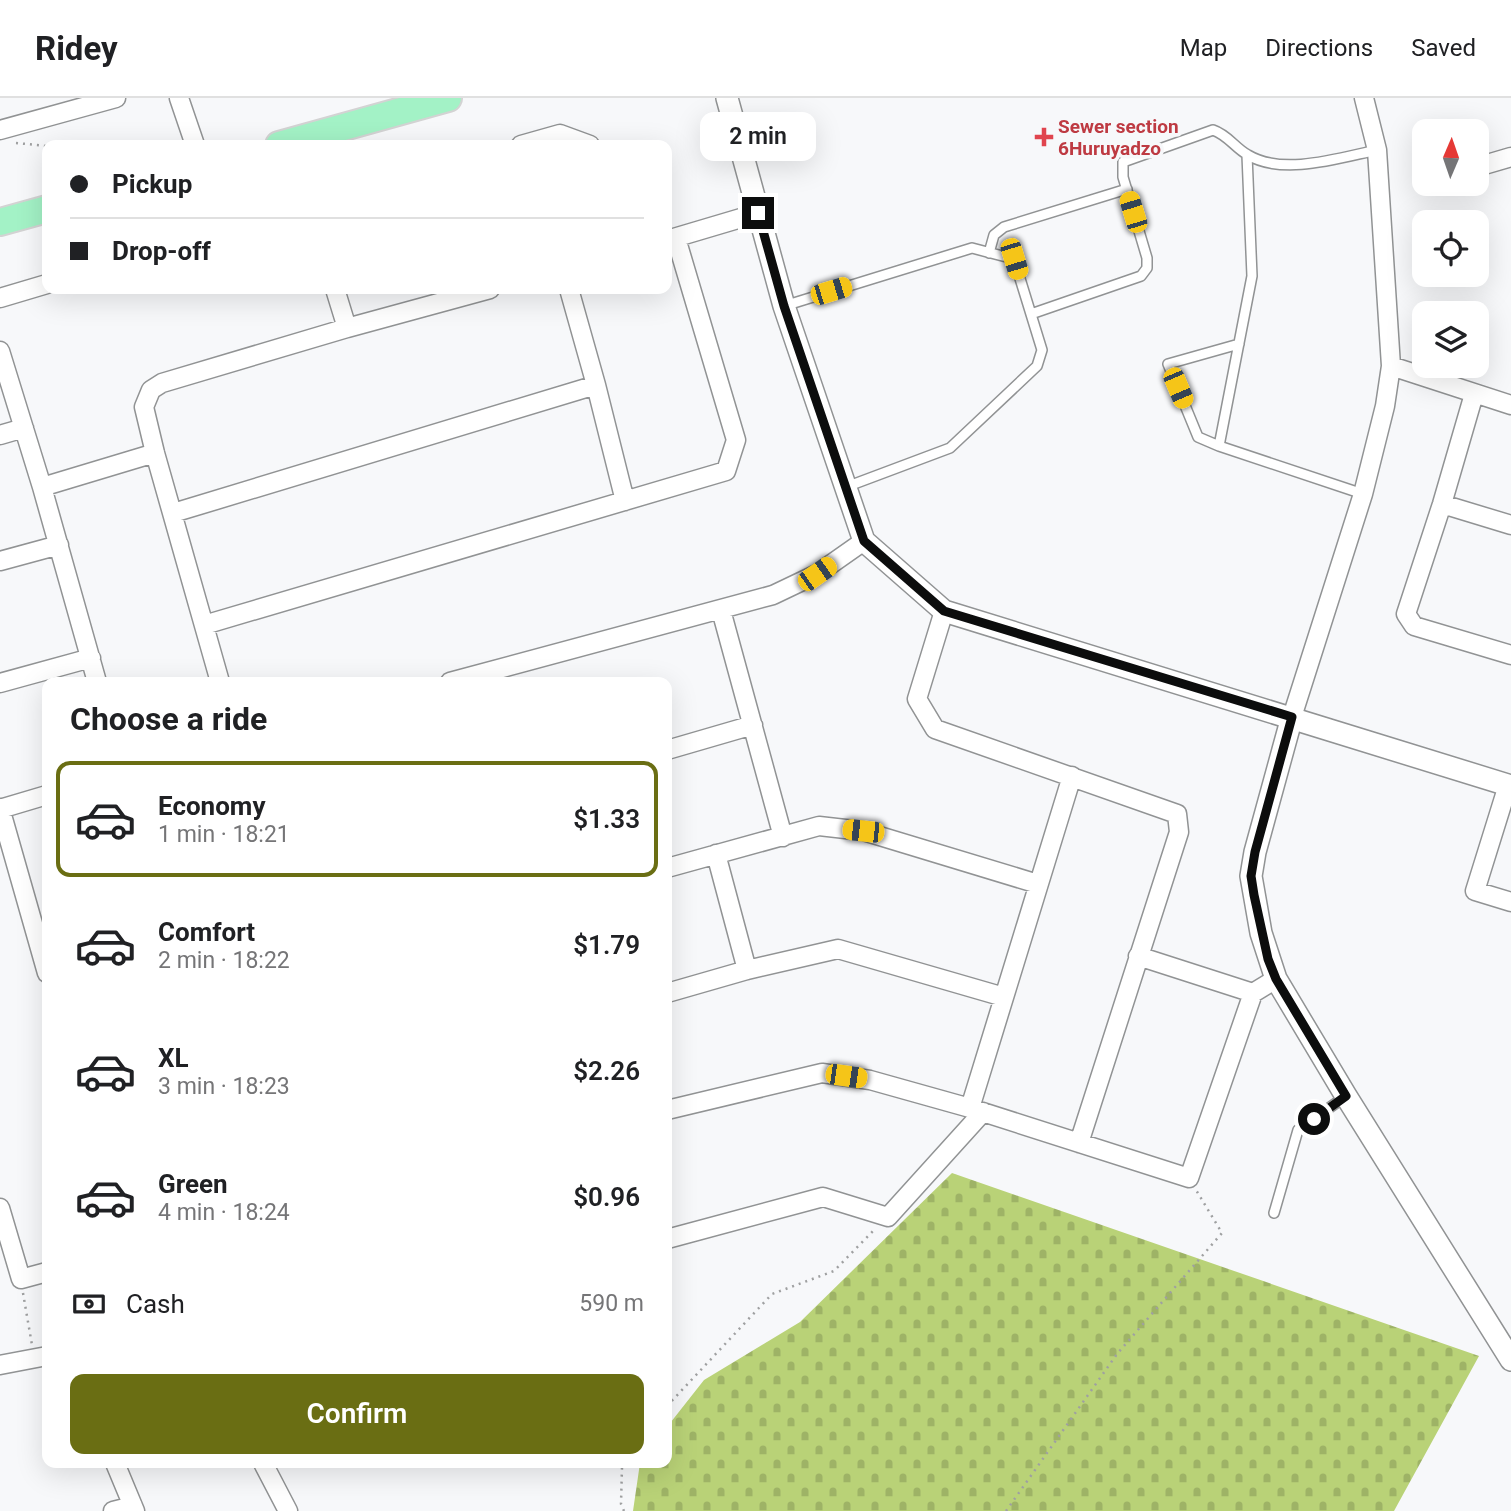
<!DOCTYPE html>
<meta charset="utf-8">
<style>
:root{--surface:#fff;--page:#f2f2f2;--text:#202124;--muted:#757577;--line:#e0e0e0;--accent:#6a6e13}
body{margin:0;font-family:Roboto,sans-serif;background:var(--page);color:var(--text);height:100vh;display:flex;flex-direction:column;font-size:26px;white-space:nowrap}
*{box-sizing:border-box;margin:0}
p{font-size:23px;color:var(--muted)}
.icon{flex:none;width:38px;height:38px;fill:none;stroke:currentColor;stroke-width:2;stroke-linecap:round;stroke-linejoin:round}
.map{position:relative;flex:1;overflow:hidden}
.drawer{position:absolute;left:42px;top:579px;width:630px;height:791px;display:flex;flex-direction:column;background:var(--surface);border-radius:14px;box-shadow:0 7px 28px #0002}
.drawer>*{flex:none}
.banner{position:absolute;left:42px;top:42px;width:630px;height:154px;border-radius:14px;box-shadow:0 7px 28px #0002;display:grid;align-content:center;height:154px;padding:0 28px;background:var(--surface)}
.needle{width:46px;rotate:2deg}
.fabs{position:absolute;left:1412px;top:21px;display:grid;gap:14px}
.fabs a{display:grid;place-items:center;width:77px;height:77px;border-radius:14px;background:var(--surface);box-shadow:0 7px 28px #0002;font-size:35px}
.end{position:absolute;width:32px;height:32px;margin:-16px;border:9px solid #0c0d0d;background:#fff;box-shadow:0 0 0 4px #fff}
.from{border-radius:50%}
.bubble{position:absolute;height:49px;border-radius:14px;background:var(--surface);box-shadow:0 7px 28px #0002;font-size:23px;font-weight:600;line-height:49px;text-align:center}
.car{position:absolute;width:21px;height:42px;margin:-21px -10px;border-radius:9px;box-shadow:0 0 5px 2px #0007;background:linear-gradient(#f5c518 24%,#345 0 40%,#f5c518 0 76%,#345 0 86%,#f5c518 0)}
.banner b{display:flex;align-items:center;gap:24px;height:66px;font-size:26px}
.banner b+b{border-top:2px solid var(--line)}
.banner i{width:18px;height:18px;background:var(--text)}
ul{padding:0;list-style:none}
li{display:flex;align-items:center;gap:21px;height:116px;margin:0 14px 10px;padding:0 14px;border:4px solid transparent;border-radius:14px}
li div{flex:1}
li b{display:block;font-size:26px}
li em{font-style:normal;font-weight:600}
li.selected{border-color:var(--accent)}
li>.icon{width:63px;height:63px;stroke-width:1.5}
h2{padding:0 28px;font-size:32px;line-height:84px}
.pay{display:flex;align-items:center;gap:18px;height:77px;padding:0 28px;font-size:26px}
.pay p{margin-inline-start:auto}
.action{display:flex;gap:14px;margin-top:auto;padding:14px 28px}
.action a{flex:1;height:80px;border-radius:14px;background:var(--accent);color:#fff;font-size:28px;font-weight:600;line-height:80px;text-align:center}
header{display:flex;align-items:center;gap:42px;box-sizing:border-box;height:98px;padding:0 35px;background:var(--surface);border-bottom:2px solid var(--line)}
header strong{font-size:33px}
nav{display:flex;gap:38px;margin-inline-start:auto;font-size:24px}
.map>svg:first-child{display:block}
.cemetery{fill:url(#cemetery-stones)}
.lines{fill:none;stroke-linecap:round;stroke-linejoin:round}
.service-casing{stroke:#919394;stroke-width:12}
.minor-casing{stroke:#919394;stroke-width:21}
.tertiary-casing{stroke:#919394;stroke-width:24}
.primary-casing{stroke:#d3d3d3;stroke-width:30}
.path{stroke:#9fa0a1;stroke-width:2.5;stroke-dasharray:2 5;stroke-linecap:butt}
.service{stroke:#fff;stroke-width:9}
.minor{stroke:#fff;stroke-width:18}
.tertiary{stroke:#fff;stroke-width:21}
.primary{stroke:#a3f2c6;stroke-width:26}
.route{stroke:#0c0d0d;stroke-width:9}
.health-dot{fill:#e0444e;stroke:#f7f8fa;stroke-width:2.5}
.labels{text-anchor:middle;stroke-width:7;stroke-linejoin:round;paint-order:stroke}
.health-label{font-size:19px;font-weight:bold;fill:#be3a42;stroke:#f7f8fa;text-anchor:start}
</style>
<header>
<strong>Ridey</strong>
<nav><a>Map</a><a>Directions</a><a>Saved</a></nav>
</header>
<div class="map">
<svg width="1511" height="1413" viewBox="0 0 1511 1413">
<defs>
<pattern id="cemetery-stones" width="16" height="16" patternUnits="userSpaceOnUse" patternTransform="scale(1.75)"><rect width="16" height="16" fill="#b9d277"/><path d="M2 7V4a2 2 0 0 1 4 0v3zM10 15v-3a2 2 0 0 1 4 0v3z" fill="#9eb366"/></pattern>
</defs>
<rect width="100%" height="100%" fill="#f7f8fa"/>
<!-- cemetery -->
<path class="cemetery" d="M 952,1075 L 1479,1258 L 1394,1413 L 633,1413 L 640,1365 L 667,1365 L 667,1329 L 704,1282 L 800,1224 Z"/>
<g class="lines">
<!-- service casing -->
<g class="service-casing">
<path id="service" d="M 1247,57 L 1252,178 L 1219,348 L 1363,396
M 989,155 L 994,137 L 1004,129 L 1127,91
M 784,208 L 972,150 L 1014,161 L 1042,252 L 1037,268 L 950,350 L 846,389
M 1031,216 L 1141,178 L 1147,170 L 1147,160 L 1123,79 L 1123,64 L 1213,32 C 1228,37 1235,50 1248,57 C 1283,78 1339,60 1377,52
M 1219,348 L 1198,339 L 1168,266 L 1239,246
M 1274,1115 L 1298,1032 L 1346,998"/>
</g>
<!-- minor casing -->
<g class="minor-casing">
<path id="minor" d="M 179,0 L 195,47
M 0,32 L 116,0
M 521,47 L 560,36 L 590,47
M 1477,69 L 1511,59
M 667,142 L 758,115
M 335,191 L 347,230
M 0,200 L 47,186
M 0,253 L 42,389 L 97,584
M 1391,268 L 1511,307
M 596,287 L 625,403
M 1474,296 L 1442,406 L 1406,516 L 1414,528 L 1511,557
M 0,337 L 24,330
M 42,389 L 155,355
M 1442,406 L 1511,427
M 173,415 L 596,287 L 569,191
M 0,463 L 59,447
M 721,512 L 783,739
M 944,513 L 917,601 L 935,631 L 1177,716 L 1179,734 L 1079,1045
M 204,527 L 726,373 L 736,342 L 676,140
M 220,584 L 155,355 L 144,309 L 151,292 L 162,285 L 347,230 L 490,191
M 450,584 L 773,497 L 817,476 L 864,443
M 0,585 L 91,560
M 1292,619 L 1363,396 L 1385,308 L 1391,268 L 1377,52 L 1364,0
M 667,652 L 753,627
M 1508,687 L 1475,793 L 1511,804
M 0,710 L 47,875
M 0,711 L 47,697
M 716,756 L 747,872
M 667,770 L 819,728 L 863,733 L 1038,786
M 1138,858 L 1253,895 L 1276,881
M 667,895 L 747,872 L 838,851 L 1004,899
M 970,1010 L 1072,678
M 667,1012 L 822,975 L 870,982 L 970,1010 L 1189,1080 L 1253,895
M 0,1110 L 21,1181 L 47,1174
M 667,1141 L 823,1099 L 888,1119 L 983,1014
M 0,1267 L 47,1258
M 115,1365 L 135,1413
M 263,1365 L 288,1413
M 113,1413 L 133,1408"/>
</g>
<!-- tertiary casing -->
<g class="tertiary-casing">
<path id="tertiary" d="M 727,0 L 784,208 L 864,443 L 944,513 L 1511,688
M 1292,619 L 1255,754 L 1251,778 L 1261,835 L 1276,881 L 1346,998 L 1511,1262"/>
</g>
<!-- primary casing -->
<g class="primary-casing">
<path id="primary" d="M 279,47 L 448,0
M 0,124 L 47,111"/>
</g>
<!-- path -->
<path class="path" d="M 16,45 L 47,48
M 23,1195 L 32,1247
M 667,1308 L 772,1196 L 834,1173 L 874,1132
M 624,1413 L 621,1406 L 622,1369 L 625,1365
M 1006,1413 L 1117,1256 L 1222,1135 L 1196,1092"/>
<!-- service -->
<use href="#service" class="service"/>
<!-- minor -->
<use href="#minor" class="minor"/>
<!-- tertiary -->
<use href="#tertiary" class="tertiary"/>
<!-- primary -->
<use href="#primary" class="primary"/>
</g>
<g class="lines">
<!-- route -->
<path class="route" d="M 758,115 L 784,208 L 864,443 L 944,513 L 1292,619 L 1255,754 L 1251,778 L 1254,797 L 1268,861 L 1276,881 L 1346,998 L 1314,1021"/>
</g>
<!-- markers -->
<path class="health-dot" d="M1040.5 28.5h7v7h7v7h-7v7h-7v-7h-7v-7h7z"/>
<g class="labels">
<!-- health labels -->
<g class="health-label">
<text x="1058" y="35">Sewer section<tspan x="1058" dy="22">6Huruyadzo</tspan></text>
</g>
</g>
</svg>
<div class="fabs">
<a><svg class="needle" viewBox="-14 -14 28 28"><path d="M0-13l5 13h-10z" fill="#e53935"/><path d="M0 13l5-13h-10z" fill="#757577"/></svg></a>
<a><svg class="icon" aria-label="locate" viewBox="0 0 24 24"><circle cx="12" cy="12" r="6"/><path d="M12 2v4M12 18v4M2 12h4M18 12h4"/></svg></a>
<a><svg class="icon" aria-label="layers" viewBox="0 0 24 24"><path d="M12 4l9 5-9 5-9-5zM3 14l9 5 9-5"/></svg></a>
</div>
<i class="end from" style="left:1314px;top:1021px"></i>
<i class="end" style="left:758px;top:115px"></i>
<div class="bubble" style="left:700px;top:14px;width:116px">2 min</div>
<i class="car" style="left:1133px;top:114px;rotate:343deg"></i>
<i class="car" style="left:1014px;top:161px;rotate:163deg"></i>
<i class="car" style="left:831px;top:193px;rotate:73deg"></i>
<i class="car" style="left:1178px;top:290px;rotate:157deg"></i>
<i class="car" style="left:817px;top:476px;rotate:55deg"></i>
<i class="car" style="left:863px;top:733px;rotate:276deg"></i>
<i class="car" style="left:846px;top:978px;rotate:98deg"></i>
<div class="banner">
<b><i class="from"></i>Pickup</b>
<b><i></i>Drop-off</b>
</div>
<section class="drawer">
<h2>Choose a ride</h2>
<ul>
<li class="selected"><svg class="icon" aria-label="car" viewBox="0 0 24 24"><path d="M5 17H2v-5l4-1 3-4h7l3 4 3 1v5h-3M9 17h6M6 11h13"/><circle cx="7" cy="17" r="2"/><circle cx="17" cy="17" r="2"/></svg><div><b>Economy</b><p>1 min · 18:21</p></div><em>$1.33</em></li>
<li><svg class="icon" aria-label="car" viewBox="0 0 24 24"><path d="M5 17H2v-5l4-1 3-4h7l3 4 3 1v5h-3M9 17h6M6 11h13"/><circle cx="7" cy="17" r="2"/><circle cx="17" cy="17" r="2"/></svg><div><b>Comfort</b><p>2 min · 18:22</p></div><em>$1.79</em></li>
<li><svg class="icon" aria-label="car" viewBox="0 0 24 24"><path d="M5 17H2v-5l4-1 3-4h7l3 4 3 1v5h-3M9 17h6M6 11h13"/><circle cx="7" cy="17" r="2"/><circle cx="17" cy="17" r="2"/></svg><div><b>XL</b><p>3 min · 18:23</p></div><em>$2.26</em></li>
<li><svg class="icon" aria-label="car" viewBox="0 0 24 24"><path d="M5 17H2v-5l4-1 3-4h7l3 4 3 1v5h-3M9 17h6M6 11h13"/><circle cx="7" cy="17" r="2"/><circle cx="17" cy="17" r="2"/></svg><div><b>Green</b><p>4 min · 18:24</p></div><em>$0.96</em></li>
</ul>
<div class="pay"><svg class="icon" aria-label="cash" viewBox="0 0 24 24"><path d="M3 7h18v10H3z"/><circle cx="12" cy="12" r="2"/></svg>Cash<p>590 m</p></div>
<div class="action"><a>Confirm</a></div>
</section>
</div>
